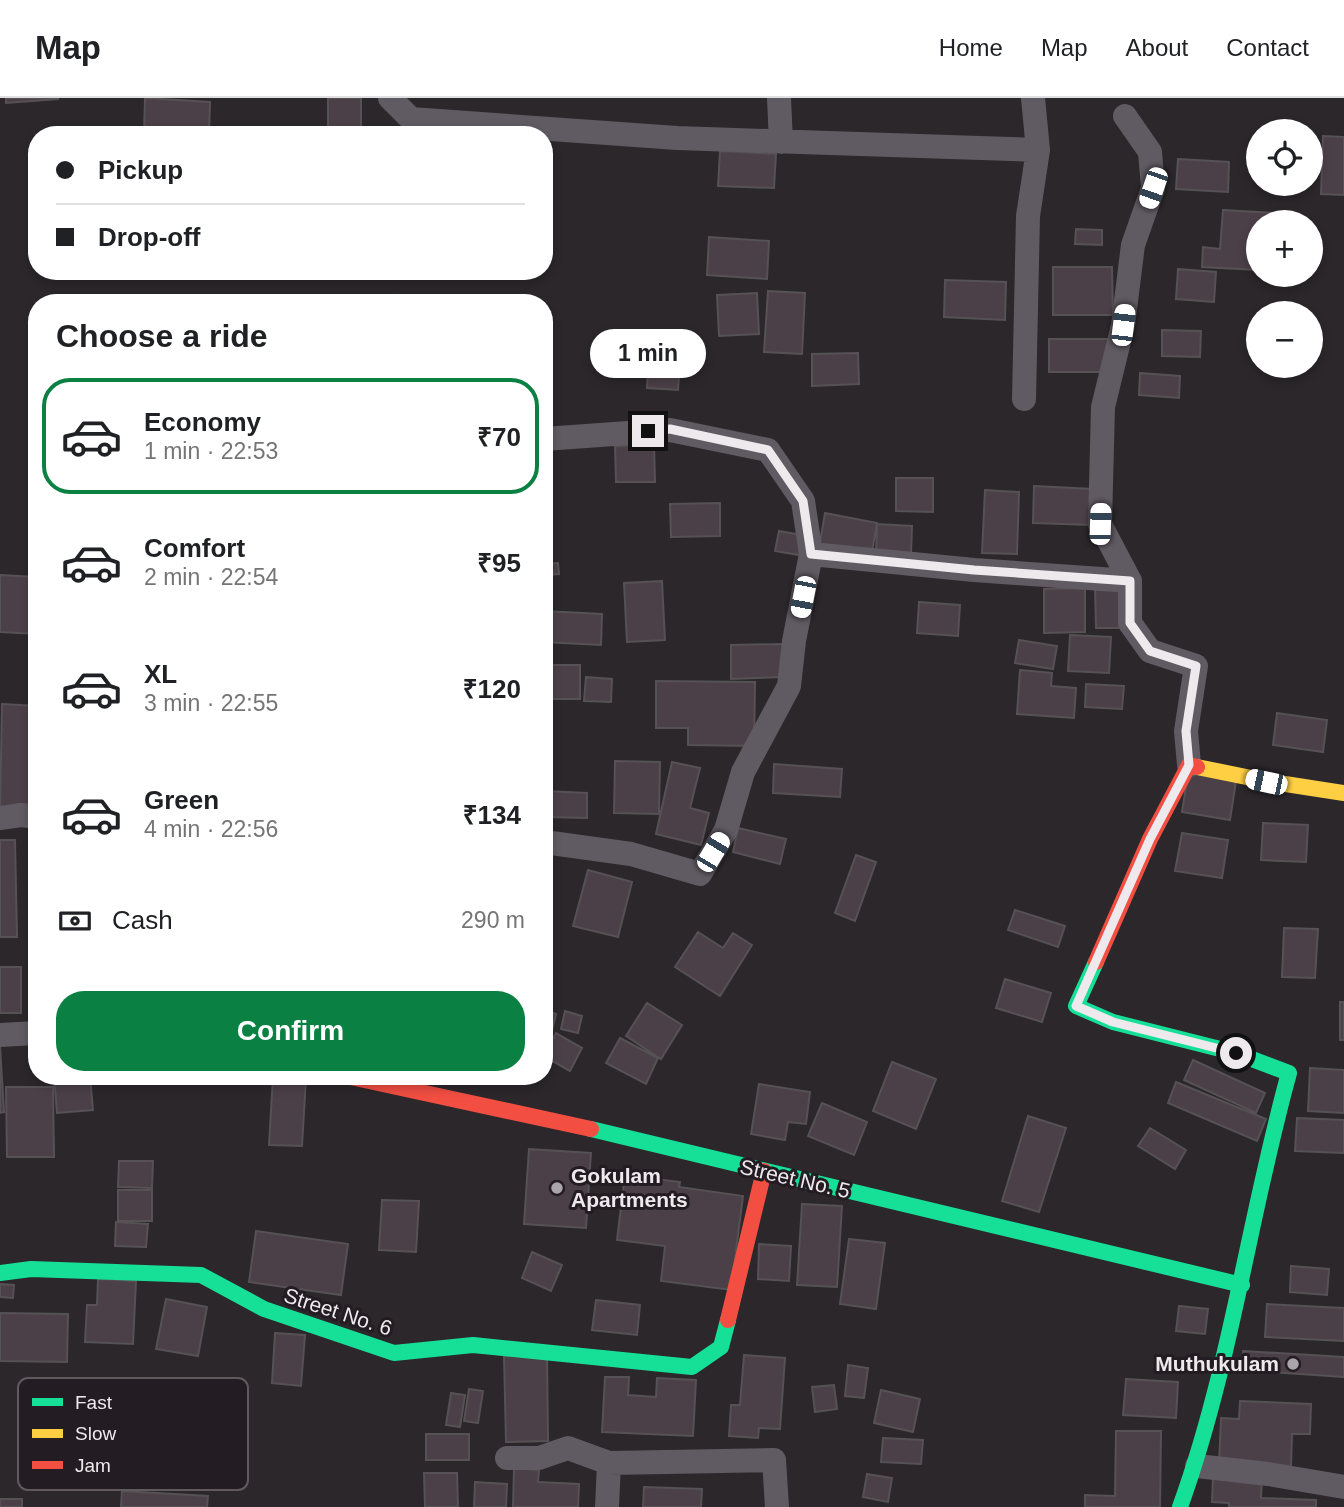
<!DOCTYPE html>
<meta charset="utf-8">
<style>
:root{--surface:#fff;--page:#f2f2f2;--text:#202124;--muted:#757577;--line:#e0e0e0;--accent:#0b8043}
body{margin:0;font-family:Helvetica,sans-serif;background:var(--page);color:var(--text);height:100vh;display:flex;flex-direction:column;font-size:26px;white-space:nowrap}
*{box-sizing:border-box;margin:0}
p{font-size:23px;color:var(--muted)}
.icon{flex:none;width:38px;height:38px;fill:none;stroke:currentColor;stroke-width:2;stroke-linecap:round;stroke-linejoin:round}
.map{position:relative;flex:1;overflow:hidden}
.side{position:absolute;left:28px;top:196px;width:525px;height:791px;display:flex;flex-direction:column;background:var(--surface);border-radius:28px;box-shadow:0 4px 10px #0003}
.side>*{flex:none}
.hud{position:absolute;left:28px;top:28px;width:525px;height:154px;border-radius:28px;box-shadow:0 4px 10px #0003;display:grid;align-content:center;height:154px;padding:0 28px;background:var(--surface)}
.buttons{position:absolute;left:1246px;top:21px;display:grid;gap:14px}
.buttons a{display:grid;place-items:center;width:77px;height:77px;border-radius:50%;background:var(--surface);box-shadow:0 4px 10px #0003;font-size:35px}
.end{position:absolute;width:32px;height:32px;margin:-16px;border:9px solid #eee9ed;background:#111;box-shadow:0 0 0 4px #111}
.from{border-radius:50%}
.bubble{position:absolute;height:49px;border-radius:24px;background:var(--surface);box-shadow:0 4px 10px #0003;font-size:23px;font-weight:700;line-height:49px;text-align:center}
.car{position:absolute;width:21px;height:42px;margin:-21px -10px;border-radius:9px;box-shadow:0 0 5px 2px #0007;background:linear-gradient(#fff 24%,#345 0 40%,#fff 0 76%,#345 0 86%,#fff 0)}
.hud b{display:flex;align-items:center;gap:24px;height:66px;font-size:26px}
.hud b+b{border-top:2px solid var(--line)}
.hud i{width:18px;height:18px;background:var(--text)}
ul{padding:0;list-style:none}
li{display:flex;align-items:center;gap:21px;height:116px;margin:0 14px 10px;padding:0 14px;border:4px solid transparent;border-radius:28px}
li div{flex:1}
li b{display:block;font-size:26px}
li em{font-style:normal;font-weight:700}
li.active{border-color:var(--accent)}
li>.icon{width:63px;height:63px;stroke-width:1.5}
h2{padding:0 28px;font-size:32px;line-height:84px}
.pay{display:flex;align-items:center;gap:18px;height:77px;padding:0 28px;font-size:26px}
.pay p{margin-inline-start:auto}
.primary-button{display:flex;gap:14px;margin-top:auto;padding:14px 28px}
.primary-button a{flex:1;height:80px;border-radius:28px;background:var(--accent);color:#fff;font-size:28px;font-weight:700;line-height:80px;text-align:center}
header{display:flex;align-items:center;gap:42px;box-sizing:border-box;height:98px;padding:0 35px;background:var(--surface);border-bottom:2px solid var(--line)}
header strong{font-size:33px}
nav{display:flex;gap:38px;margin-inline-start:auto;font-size:24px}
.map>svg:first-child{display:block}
.building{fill:#4c4048;stroke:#555154;stroke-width:2}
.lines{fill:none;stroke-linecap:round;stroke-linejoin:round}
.street{stroke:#605a62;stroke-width:24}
.fast{stroke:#16e098;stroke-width:16}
.slow{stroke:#ffcf43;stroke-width:16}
.jam{stroke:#f24e42;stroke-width:16}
.route{stroke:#eee9ed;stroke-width:9}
.poi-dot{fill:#aaa5a9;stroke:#231c22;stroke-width:2.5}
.labels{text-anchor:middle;stroke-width:6;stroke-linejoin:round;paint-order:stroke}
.poi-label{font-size:21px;font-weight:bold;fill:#eee9ed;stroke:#231c22;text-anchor:start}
.street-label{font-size:21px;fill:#eee9ed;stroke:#231c22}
.key{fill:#231c22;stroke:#605a5f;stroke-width:2}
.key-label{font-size:19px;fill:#eee9ed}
</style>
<header>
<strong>Map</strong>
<nav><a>Home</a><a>Map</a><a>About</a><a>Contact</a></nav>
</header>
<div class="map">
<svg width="1344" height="1409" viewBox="0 0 1344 1409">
<rect width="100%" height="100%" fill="#2b272b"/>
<!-- building -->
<path class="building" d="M 6,0 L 58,0 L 58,1 L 6,5 Z
M 145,0 L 210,4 L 209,37 L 144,37 Z
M 328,0 L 361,0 L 361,37 L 328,37 Z
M 1323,38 L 1344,39 L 1344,97 L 1321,96 Z
M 720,53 L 776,56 L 774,90 L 718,88 Z
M 1178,61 L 1229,64 L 1228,94 L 1176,91 Z
M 1223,112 L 1292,116 L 1291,124 L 1258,124 L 1258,172 L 1202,169 L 1203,149 L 1220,151 Z
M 1076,131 L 1102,132 L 1102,147 L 1075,146 Z
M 709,139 L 769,143 L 767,181 L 707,177 Z
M 1053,169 L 1112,169 L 1113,217 L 1053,217 Z
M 1178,171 L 1216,174 L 1214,204 L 1176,201 Z
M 945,182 L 1006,184 L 1005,222 L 944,219 Z
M 768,193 L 805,195 L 802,256 L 764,254 Z
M 757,195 L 759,236 L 719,238 L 717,197 Z
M 396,197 L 437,205 L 395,205 Z
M 544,230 L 547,230 L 547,301 L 544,301 Z
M 1162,232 L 1201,233 L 1200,259 L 1162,258 Z
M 1049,241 L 1108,241 L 1109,274 L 1049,274 Z
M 858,255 L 859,286 L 812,288 L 812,256 Z
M 649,259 L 680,261 L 678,292 L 647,290 Z
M 1140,275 L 1180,278 L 1179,300 L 1139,297 Z
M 654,347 L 655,384 L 616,384 L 615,348 Z
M 896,380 L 933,380 L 933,414 L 896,413 Z
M 1034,388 L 1093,391 L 1092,427 L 1033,425 Z
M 985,392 L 1019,394 L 1017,456 L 982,455 Z
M 720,405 L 720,438 L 671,439 L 670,406 Z
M 825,415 L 877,425 L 871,459 L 819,450 Z
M 877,426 L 912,428 L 911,456 L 876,455 Z
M 779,433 L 802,437 L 799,457 L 775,453 Z
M 558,465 L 559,476 L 544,477 L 544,466 Z
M 0,477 L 37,479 L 37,536 L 0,534 Z
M 662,483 L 665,542 L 627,544 L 624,485 Z
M 1129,489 L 1130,530 L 1096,530 L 1095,490 Z
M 1085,490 L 1085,534 L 1044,535 L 1044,491 Z
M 919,504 L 960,507 L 958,538 L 917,535 Z
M 544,513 L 602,516 L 601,547 L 544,544 Z
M 1070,537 L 1111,539 L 1109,575 L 1068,573 Z
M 1019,542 L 1057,548 L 1053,571 L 1015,565 Z
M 783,546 L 784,579 L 731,581 L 731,547 Z
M 551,567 L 580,567 L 580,601 L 552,601 Z
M 1020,572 L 1052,575 L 1051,588 L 1076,590 L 1074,620 L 1017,616 Z
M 586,579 L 612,581 L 611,604 L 584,603 Z
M 656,583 L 755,584 L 754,648 L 688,647 L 688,630 L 656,630 Z
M 1086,586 L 1124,588 L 1122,611 L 1085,609 Z
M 2,606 L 37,608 L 37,715 L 0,713 Z
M 1277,615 L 1327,622 L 1323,654 L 1273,647 Z
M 615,663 L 660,664 L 659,716 L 614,715 Z
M 672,664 L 700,670 L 690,710 L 709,715 L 701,747 L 656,736 Z
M 774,666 L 842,671 L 840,699 L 773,695 Z
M 1188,675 L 1236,683 L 1230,722 L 1182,714 Z
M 545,693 L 587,695 L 587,720 L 544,719 Z
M 1263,725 L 1308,727 L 1306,764 L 1261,762 Z
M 738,730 L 786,741 L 780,766 L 733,754 Z
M 1182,735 L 1228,742 L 1222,780 L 1175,773 Z
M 0,742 L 15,742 L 17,839 L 0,839 Z
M 856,757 L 876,764 L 855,823 L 835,815 Z
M 588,772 L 632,784 L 618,839 L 573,828 Z
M 1015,812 L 1065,828 L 1058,849 L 1008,832 Z
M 1284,830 L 1318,831 L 1315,880 L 1282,879 Z
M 698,834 L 723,850 L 733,835 L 752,847 L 720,898 L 675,869 Z
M 0,869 L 21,869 L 21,915 L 0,915 Z
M 1005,881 L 1051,895 L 1042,924 L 996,910 Z
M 1340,904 L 1344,904 L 1344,942 L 1340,942 Z
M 647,905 L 682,927 L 661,961 L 626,938 Z
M 544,912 L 556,916 L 552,933 L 544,931 Z
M 565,913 L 582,918 L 578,935 L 561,931 Z
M 556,935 L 582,950 L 570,973 L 544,958 Z
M 620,940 L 658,960 L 646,986 L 606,965 Z
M 0,948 L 4,1014 L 0,1015 Z
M 1193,962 L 1265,995 L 1256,1015 L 1184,982 Z
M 892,964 L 936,981 L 916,1031 L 873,1013 Z
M 1310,970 L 1344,972 L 1344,1015 L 1308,1013 Z
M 54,978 L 90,978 L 93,1012 L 57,1015 Z
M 273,978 L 306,980 L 302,1048 L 269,1047 Z
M 1176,984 L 1266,1021 L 1257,1043 L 1168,1005 Z
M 759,986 L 810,994 L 806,1026 L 788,1024 L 785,1042 L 751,1036 Z
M 6,989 L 53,989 L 54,1059 L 7,1059 Z
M 822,1005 L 867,1024 L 854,1057 L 808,1038 Z
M 1028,1018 L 1066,1030 L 1039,1114 L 1002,1103 Z
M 1297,1020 L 1344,1022 L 1344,1055 L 1295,1053 Z
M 1150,1030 L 1186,1052 L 1175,1071 L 1138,1048 Z
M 529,1051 L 591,1055 L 586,1130 L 524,1126 Z
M 119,1063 L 153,1063 L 152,1090 L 118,1089 Z
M 625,1077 L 680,1084 L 679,1089 L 743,1098 L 731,1192 L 661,1183 L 665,1148 L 617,1142 Z
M 118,1092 L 152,1092 L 152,1123 L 118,1123 Z
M 382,1102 L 419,1103 L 416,1154 L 379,1152 Z
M 802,1106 L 842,1108 L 837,1189 L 797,1187 Z
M 116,1124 L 148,1126 L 146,1149 L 115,1148 Z
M 256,1133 L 348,1146 L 341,1197 L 249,1184 Z
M 849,1141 L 885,1145 L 876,1211 L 840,1206 Z
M 759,1146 L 791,1148 L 789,1183 L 758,1181 Z
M 532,1154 L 562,1167 L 551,1193 L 522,1180 Z
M 1291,1168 L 1329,1171 L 1327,1197 L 1290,1194 Z
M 98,1181 L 136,1183 L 133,1246 L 85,1244 L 87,1207 L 97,1207 Z
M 0,1186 L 14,1187 L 13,1200 L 0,1199 Z
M 166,1201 L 207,1209 L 198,1258 L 156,1251 Z
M 596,1202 L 640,1207 L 637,1237 L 592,1232 Z
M 1267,1206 L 1344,1210 L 1344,1243 L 1265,1239 Z
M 1179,1208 L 1208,1211 L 1205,1236 L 1176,1233 Z
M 0,1215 L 68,1216 L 67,1264 L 0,1263 Z
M 275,1235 L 305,1237 L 301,1288 L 272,1285 Z
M 1243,1253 L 1344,1259 L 1344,1279 L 1242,1272 Z
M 547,1257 L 548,1343 L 506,1344 L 504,1258 Z
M 744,1257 L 785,1260 L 780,1331 L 759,1330 L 758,1340 L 729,1338 L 731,1307 L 740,1307 Z
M 848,1267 L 868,1270 L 864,1300 L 845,1298 Z
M 605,1279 L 629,1279 L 628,1297 L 656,1299 L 657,1280 L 696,1282 L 693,1338 L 602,1334 Z
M 1126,1281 L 1178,1284 L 1176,1320 L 1123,1317 Z
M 834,1287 L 837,1311 L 815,1314 L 812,1289 Z
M 469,1291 L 483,1293 L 478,1325 L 464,1323 Z
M 881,1292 L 920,1301 L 913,1334 L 874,1325 Z
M 451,1295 L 465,1297 L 460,1329 L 446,1327 Z
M 1240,1303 L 1311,1306 L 1310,1336 L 1292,1336 L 1291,1369 L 1219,1367 L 1221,1320 L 1239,1321 Z
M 1116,1333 L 1161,1333 L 1160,1409 L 1085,1409 L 1085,1397 L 1115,1398 Z
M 426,1336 L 469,1336 L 469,1362 L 426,1362 Z
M 883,1340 L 923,1342 L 921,1366 L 881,1364 Z
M 514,1370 L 539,1372 L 538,1384 L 579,1386 L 578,1409 L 513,1409 Z
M 424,1375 L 457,1375 L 458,1409 L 425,1409 Z
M 867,1376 L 892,1380 L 888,1404 L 863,1399 Z
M 1213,1378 L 1262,1380 L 1261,1400 L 1316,1402 L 1316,1409 L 1229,1409 L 1229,1405 L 1212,1404 Z
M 475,1384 L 507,1386 L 506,1409 L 474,1409 Z
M 644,1389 L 702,1391 L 701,1409 L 643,1409 Z
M 122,1393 L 208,1398 L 207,1409 L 121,1409 Z
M 0,1401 L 22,1401 L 22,1409 L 0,1409 Z"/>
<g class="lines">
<!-- street -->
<path class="street" d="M 390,0 L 411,21 L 677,40 L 1038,52
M 779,0 L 781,44
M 1125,18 L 1150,54 L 1153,90 L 1133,147 L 1123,227 L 1103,309 L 1100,426 L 1130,483
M 1024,301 L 1028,118 L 1038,52 L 1033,0
M 544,341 L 670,332 L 768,352 L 803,403 L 811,456 L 794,543 L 789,588 L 743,674 L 726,732 L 700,776 L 631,756 L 544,744
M 811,456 L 974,472 L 1130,483 L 1130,525 L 1150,553 L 1196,568 L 1186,633 L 1189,667
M 0,720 L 21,717 L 37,719
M 0,937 L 37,935
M 507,1360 L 539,1360 L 568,1350 L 609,1365 L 607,1409
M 609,1365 L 774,1362 L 777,1409
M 1197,1368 L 1268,1376 L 1344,1389"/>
<!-- fast -->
<path class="fast" d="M 1096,864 L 1076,908 L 1113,924 L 1236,955 L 1289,975 C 1249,1119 1231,1268 1180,1409
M 591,1031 L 1242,1187
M 0,1175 L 31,1171 L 201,1177 L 264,1211 L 394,1255 L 473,1247 L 692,1269 L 721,1249 L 728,1222"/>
<!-- slow -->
<path class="slow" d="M 1197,669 L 1266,683 L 1344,695"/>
<!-- jam -->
<path class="jam" d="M 1096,864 L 1150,741 L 1189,667 L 1197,669
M 346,978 L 591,1031
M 728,1222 L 764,1073"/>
</g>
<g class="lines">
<!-- route -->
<path class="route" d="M 648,333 L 670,331 L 768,352 L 803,403 L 811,456 L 974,472 L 1130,483 L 1130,525 L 1150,553 L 1196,568 L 1186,633 L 1189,667 L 1150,741 L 1076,908 L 1113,924 L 1236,955"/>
</g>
<!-- markers -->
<g class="poi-dot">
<circle cx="557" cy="1090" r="7"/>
<circle cx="1293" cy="1266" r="7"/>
</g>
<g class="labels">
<!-- poi labels -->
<g class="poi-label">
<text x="571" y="1085">Gokulam<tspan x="571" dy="24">Apartments</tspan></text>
<text x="1279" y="1273" text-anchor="end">Muthukulam</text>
</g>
<!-- street labels -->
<g class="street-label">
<text transform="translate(795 1081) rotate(13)" y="7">Street No. 5</text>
<text transform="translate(338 1214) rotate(18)" y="7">Street No. 6</text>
</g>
</g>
<!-- legend -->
<rect x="18" y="1280" width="230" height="112" rx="10" class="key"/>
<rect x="32" y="1300" width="31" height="8" fill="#16e098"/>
<rect x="32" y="1331" width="31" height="9" fill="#ffcf43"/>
<rect x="32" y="1363" width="31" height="8" fill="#f24e42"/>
<g class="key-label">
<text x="75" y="1311">Fast</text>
<text x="75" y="1342">Slow</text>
<text x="75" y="1374">Jam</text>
</g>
</svg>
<div class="buttons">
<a><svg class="icon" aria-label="locate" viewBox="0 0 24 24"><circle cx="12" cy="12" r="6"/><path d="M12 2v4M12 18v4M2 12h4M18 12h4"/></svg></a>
<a>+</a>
<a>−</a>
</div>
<i class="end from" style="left:1236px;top:955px"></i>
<i class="end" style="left:648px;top:333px"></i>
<div class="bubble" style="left:590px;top:231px;width:116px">1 min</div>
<i class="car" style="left:1153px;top:90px;rotate:199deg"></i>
<i class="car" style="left:1123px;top:227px;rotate:7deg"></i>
<i class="car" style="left:1100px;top:426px;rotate:2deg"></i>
<i class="car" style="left:803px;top:499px;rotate:191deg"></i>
<i class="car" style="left:1266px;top:684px;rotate:282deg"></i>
<i class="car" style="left:713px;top:754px;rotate:31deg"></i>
<div class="hud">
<b><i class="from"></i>Pickup</b>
<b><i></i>Drop-off</b>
</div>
<section class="side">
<h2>Choose a ride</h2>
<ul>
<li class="active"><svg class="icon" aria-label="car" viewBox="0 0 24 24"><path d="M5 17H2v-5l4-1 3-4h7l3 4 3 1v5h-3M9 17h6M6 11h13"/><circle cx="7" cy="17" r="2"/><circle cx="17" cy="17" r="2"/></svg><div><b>Economy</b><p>1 min · 22:53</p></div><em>₹70</em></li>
<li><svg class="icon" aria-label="car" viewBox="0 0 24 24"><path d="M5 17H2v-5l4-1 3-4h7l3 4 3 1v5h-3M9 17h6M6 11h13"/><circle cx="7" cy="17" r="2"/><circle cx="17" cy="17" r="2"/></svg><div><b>Comfort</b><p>2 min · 22:54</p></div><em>₹95</em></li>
<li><svg class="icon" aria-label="car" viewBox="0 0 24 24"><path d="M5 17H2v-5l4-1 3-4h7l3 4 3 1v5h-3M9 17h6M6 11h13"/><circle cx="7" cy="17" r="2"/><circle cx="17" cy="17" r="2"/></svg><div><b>XL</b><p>3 min · 22:55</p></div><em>₹120</em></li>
<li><svg class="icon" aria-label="car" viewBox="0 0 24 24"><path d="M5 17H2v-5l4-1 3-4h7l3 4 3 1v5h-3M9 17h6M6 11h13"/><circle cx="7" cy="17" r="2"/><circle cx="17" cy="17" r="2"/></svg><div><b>Green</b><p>4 min · 22:56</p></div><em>₹134</em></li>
</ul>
<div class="pay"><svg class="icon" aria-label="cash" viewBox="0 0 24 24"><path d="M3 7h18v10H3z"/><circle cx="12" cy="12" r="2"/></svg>Cash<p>290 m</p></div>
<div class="primary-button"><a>Confirm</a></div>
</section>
</div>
